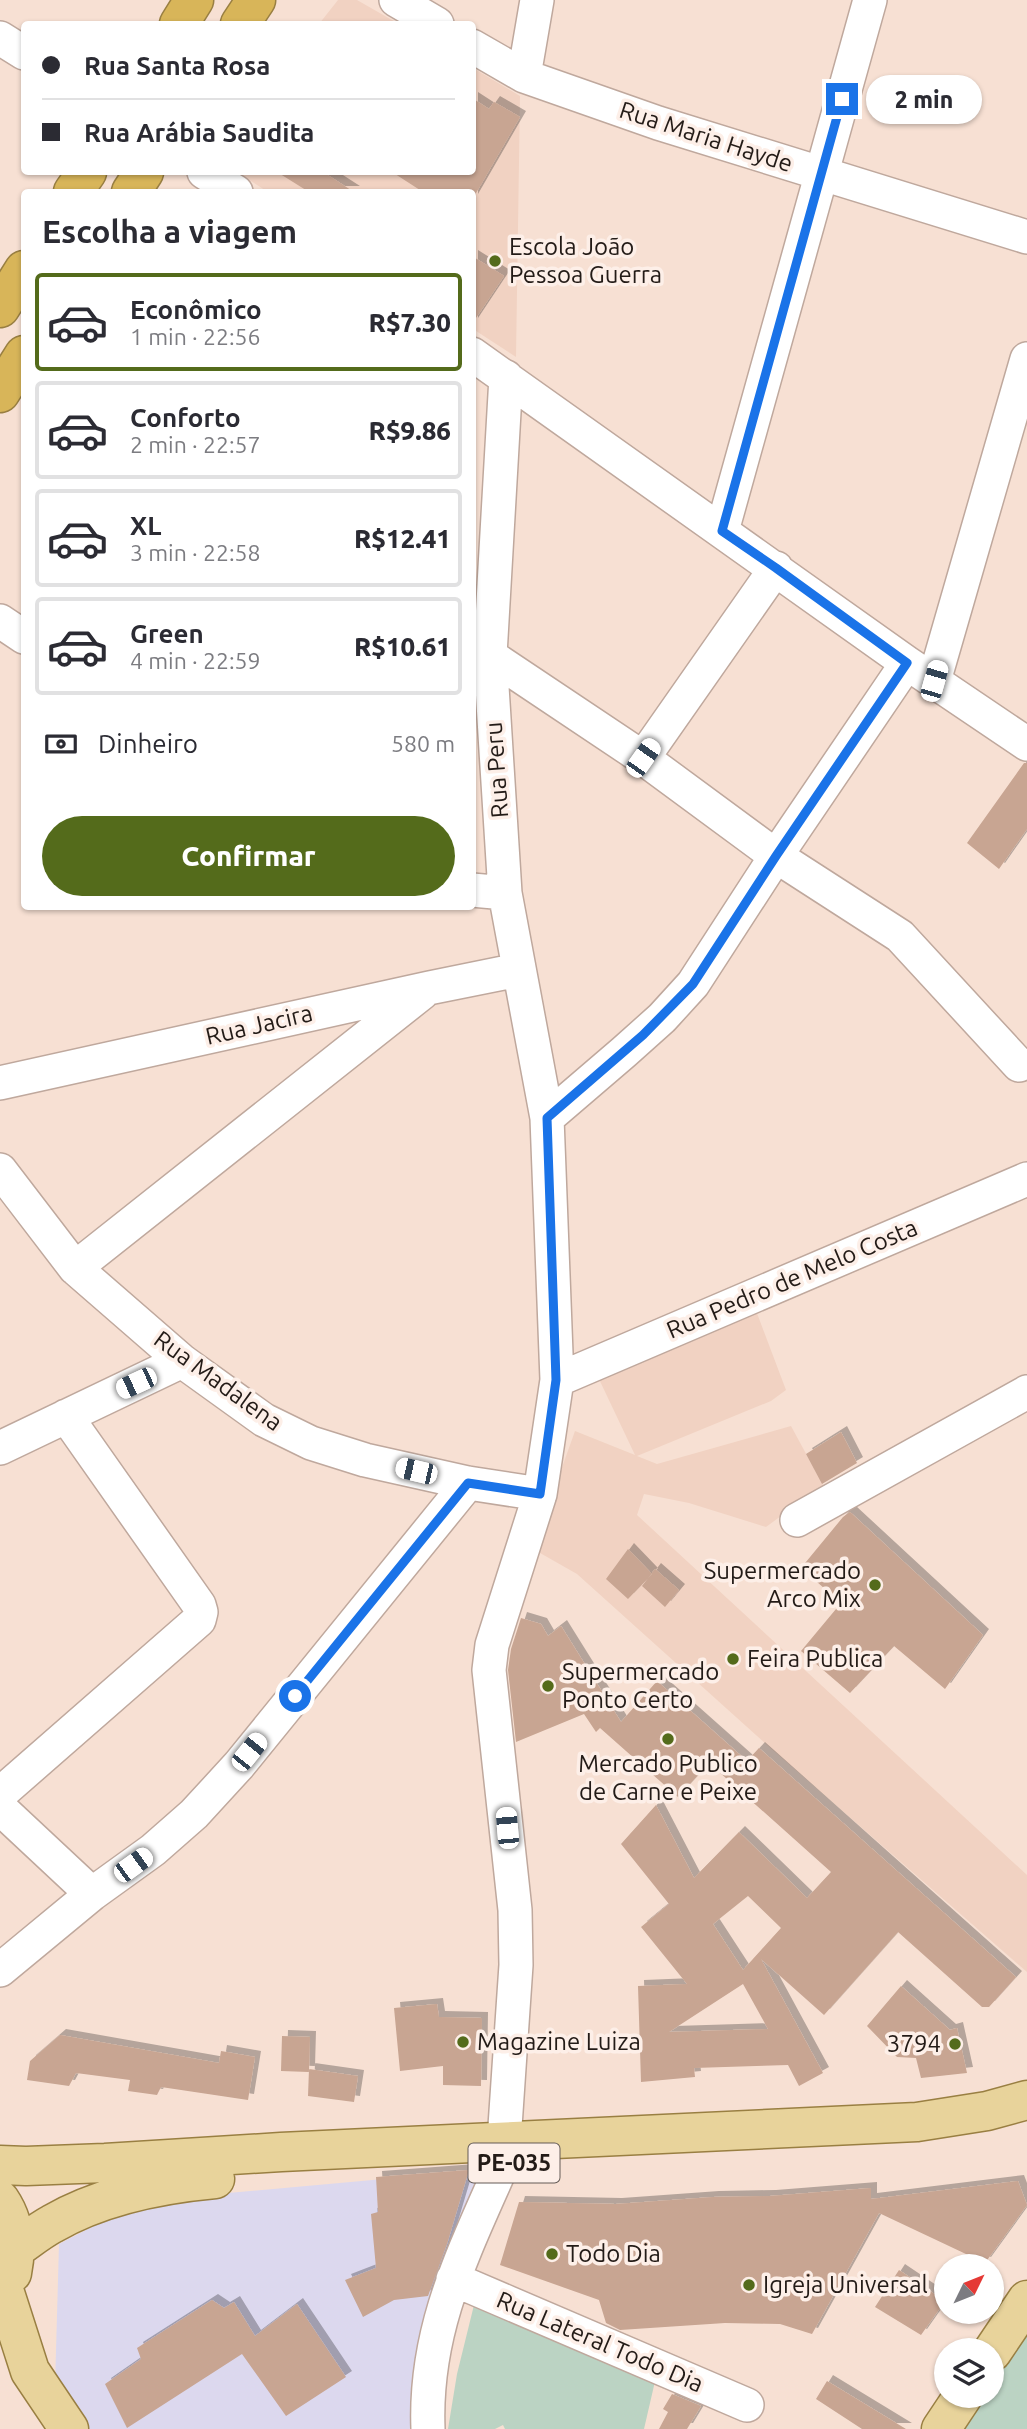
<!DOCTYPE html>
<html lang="pt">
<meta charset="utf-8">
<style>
:root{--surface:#fff;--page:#f2f2f3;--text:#2b2b33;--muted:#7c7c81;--line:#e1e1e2;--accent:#546b1b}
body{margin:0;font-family:Ubuntu,sans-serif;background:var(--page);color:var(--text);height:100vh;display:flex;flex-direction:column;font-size:26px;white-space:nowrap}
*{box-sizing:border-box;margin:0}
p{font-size:23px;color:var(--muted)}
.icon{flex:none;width:38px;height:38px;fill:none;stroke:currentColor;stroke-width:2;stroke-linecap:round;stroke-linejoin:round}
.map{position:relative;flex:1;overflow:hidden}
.sheet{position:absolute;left:21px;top:189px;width:455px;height:721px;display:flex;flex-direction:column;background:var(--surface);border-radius:7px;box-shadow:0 2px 5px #0004}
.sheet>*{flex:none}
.top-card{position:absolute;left:21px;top:21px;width:455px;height:154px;border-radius:7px;box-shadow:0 2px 5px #0004;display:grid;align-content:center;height:154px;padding:0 21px;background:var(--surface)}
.needle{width:46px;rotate:47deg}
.controls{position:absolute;left:934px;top:2254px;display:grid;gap:14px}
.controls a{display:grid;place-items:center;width:70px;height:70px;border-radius:50%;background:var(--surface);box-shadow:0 2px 5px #0004;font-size:35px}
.end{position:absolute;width:32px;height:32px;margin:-16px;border:9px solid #1a73e8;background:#fff;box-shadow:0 0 0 4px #fff}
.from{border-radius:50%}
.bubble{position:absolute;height:49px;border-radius:24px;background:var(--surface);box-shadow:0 2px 5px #0004;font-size:23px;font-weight:800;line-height:49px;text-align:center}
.car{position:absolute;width:21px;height:42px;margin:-21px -10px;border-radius:9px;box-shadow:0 0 5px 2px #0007;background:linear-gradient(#fff 24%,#345 0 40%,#fff 0 76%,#345 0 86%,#fff 0)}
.top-card b{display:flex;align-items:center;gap:24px;height:66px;font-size:26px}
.top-card b+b{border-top:2px solid var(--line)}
.top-card i{width:18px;height:18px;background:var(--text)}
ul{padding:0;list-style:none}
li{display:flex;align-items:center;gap:21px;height:98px;margin:0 14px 10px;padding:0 7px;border:4px solid var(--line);border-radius:7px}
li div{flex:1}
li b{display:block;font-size:26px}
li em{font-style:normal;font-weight:800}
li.selected{border-color:var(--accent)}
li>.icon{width:63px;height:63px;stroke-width:1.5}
h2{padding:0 21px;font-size:32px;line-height:84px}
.pay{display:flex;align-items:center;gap:18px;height:77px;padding:0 21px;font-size:26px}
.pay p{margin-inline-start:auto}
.primary-button{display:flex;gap:14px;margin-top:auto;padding:14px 21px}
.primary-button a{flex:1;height:80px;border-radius:42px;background:var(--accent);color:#fff;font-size:28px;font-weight:800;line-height:80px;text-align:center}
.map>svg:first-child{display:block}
.built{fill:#f1d2c2}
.industrial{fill:#dcd8ee}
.green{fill:#bbd3c3}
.building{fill:#c8a592;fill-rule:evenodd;filter:url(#shadow)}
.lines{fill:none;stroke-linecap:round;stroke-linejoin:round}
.minor-casing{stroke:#bfa89d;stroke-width:36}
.major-casing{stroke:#997f42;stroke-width:41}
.highway-casing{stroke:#997f42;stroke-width:41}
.minor{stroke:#fff;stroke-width:33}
.major{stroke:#e8d39b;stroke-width:38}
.highway{stroke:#d8b559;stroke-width:38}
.route{stroke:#1a73e8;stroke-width:9}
.poi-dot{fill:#546b1b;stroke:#fdefe8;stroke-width:2.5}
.labels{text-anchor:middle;stroke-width:7;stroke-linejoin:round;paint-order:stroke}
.shield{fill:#fdefe8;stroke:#645b56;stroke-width:2}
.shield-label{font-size:23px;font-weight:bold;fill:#231b17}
.street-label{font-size:24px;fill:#231b17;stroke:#fdefe8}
.poi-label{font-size:24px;fill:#231b17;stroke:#fdefe8;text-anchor:start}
</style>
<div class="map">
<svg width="1027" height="2429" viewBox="0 0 1027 2429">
<defs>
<filter id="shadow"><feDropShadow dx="6" dy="-6" stdDeviation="0" flood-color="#0004"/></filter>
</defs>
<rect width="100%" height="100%" fill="#f7e0d3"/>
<!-- built -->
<path class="built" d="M 338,0 L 357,0 L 399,24 L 319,24 Z
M 473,68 L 520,96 L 516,357 L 473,329 L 472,192 L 268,192 L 237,172 L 472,172 Z
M 755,1308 L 786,1390 L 771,1401 L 637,1456 L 657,1464 L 791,1426 L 823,1485 L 766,1527 L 689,1503 L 644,1494 L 637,1515 L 1027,1875 L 1027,1972 L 767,1745 L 577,1574 L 533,1549 L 575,1431 L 635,1455 L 598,1377 Z"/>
<!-- industrial -->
<path class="industrial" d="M 494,2169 L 420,2429 L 87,2429 L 55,2386 L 59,2244 L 113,2216 L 217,2194 Z"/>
<!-- green -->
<path class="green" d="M 474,2305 L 656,2377 L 644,2429 L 505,2429 L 503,2425 L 495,2429 L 448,2429 L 457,2374 Z
M 1027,2332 L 1027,2429 L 961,2429 L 984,2396 L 992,2396 L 992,2383 Z"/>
<!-- building -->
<path class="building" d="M 472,98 L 489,109 L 494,102 L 520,117 L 472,200 L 472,192 L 423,192 L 392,172 L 472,172 Z
M 277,172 L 323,172 L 354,192 L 309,192 Z
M 472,256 L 504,276 L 472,324 Z
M 1024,763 L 1027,763 L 1027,829 L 999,869 L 967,843 Z
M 841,1432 L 857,1463 L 822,1484 L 806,1454 Z
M 850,1512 L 983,1635 L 945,1689 L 894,1646 L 850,1693 L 801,1651 L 841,1603 L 801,1568 L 843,1517 Z
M 628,1549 L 652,1574 L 628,1599 L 606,1579 Z
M 655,1569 L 679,1590 L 665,1607 L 642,1586 Z
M 521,1618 L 541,1624 L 548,1636 L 561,1626 L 621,1722 L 657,1681 L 747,1761 L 759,1748 L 1016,1977 L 989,2007 L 982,2007 L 898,1932 L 824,2015 L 761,1959 L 823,2073 L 799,2086 L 788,2065 L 694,2068 L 695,2077 L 641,2082 L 638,1986 L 687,1984 L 641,1927 L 669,1904 L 621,1844 L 656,1805 L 694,1878 L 739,1832 L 807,1898 L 831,1872 L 709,1763 L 678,1797 L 600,1728 L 596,1732 L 584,1714 L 516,1742 L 508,1670 L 511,1649 ZM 748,1896 L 781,1928 L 743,1970 L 713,1924 ZM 743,1984 L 768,2029 L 669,2032 Z
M 901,1986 L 950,2030 L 957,2028 L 967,2073 L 921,2078 L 916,2058 L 897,2057 L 867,2026 Z
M 437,2004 L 439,2017 L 482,2018 L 481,2086 L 443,2085 L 443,2066 L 400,2071 L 394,2008 Z
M 60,2035 L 219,2063 L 221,2051 L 255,2057 L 248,2100 L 161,2087 L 157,2095 L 128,2091 L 130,2080 L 76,2073 L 69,2086 L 27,2080 L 30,2061 Z
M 282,2036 L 310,2037 L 309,2072 L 281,2071 Z
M 309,2069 L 358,2076 L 354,2102 L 308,2096 Z
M 469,2170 L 447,2244 L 428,2296 L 394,2300 L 363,2317 L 345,2280 L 376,2268 L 371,2214 L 378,2212 L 376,2177 Z
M 1018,2181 L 1027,2205 L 985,2263 L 879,2213 L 812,2334 L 780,2324 L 725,2323 L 620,2330 L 606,2323 L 599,2300 L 500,2265 L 519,2202 L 616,2204 L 713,2197 L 770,2196 L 871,2188 L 871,2199 Z
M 899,2270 L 945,2301 L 921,2335 L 875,2307 Z
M 212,2300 L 224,2308 L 234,2302 L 255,2336 L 297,2304 L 346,2377 L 286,2416 L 242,2354 L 127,2428 L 105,2384 L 141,2359 L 137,2348 Z
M 827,2381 L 906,2429 L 862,2429 L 816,2399 Z
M 672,2394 L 701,2406 L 687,2429 L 659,2429 L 668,2412 L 663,2409 Z"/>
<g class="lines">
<!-- minor casing -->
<g class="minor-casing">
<path id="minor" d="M 396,0 L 437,24
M 0,38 L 24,53
M 472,46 L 524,76 L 658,123 L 1027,237
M 524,76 L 537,0
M 204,172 L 236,192
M 472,354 L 907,663 L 1027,744
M 722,531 L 870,0
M 0,621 L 24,637
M 477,647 L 643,758 L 776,856 L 900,936 L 1019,1065
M 934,681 L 1027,359
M 643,758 L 776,568
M 472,890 L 505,893
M 0,1083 L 429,988 L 518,970
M 547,1118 L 624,1052 L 662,1018 L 693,984 L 776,856 L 907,663
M 0,1170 L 75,1268 L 182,1361 L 264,1420 L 311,1443 L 365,1460 L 468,1483 L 540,1494
M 75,1268 L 422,993
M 557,1380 L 1027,1179
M 0,1448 L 182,1361
M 797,1520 L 1027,1392
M 0,1794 L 199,1620 L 201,1612 L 199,1605 L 66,1416
M 0,1808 L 92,1894
M 0,1970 L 92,1894 L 153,1850 L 194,1814 L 239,1765 L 468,1483
M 504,2141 L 516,1965 L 515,1910 L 489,1670 L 492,1645 L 540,1494 L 557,1380 L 547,1118 L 505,893 L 490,655 L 506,377
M 453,2279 L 747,2405
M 428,2429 C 424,2329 464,2252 503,2163"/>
</g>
<!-- major casing -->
<g class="major-casing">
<path id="major" d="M 0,2165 L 26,2166 L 105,2163 L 281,2152 L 917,2122 L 987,2111 L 1027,2100
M 0,2200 C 15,2222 17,2248 12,2273
M 15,2249 C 27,2241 39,2231 52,2224 C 100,2196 160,2184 215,2179
M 5,2293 L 30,2371 L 69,2429
M 992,2352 L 1027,2300
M 941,2429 L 963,2396"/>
</g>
<!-- highway casing -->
<g class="highway-casing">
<path id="highway" d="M 179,24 L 194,0
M 240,24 L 256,0
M 73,192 L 87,172
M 131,192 L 144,172
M 0,308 L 24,270
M 0,393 L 24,355"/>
</g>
<!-- minor -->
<use href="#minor" class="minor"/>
<!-- major -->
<use href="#major" class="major"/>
<!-- highway -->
<use href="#highway" class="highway"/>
</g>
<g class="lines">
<!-- route -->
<path class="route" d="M 295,1696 L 468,1483 L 540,1494 L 556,1380 L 547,1118 L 643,1035 L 693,984 L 776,856 L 907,663 L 776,568 L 722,531 L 842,99"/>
</g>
<!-- markers -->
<g class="poi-dot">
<circle cx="495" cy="261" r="7"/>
<circle cx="875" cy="1585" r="7"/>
<circle cx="733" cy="1659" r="7"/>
<circle cx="548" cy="1686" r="7"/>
<circle cx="668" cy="1739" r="7"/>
<circle cx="463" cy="2042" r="7"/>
<circle cx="955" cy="2044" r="7"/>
<circle cx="552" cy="2254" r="7"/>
<circle cx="749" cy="2285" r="7"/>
</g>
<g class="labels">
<!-- shield labels -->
<rect class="shield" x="468.5" y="2143.5" width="91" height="39" rx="5"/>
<g class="shield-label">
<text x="514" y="2171">PE-035</text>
</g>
<!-- street labels -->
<g class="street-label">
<text transform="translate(706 137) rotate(18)" y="8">Rua Maria Hayde</text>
<text transform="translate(497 770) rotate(-94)" y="8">Rua Peru</text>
<text transform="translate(259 1025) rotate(-13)" y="8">Rua Jacira</text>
<text transform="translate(792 1279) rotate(-23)" y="8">Rua Pedro de Melo Costa</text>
<text transform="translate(218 1381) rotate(36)" y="8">Rua Madalena</text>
<text transform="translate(600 2342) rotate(23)" y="8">Rua Lateral Todo Dia</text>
</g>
<!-- poi labels -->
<g class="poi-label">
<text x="509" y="255">Escola João<tspan x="509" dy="28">Pessoa Guerra</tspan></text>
<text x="861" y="1579" text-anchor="end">Supermercado<tspan x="861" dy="28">Arco Mix</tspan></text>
<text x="747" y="1667">Feira Publica</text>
<text x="562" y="1680">Supermercado<tspan x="562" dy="28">Ponto Certo</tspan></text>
<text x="668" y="1772" text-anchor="middle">Mercado Publico<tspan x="668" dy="28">de Carne e Peixe</tspan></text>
<text x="477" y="2050">Magazine Luiza</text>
<text x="941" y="2052" text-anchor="end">3794</text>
<text x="566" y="2262">Todo Dia</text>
<text x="763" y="2293">Igreja Universal</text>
</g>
</g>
</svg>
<div class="controls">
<a><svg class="needle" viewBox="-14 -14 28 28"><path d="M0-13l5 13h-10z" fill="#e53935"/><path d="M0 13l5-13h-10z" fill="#7c7c81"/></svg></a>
<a><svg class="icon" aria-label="layers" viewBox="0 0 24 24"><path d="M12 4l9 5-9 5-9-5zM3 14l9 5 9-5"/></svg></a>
</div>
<i class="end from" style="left:295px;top:1696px"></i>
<i class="end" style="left:842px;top:99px"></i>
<div class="bubble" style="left:866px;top:75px;width:116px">2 min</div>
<i class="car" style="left:934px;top:681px;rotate:16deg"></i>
<i class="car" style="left:643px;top:758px;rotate:35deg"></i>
<i class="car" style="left:136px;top:1383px;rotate:245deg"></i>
<i class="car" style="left:416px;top:1471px;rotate:283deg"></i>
<i class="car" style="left:249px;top:1752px;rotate:39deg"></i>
<i class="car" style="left:507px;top:1828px;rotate:355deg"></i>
<i class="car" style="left:133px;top:1865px;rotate:54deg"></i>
<div class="top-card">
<b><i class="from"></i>Rua Santa Rosa</b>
<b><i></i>Rua Arábia Saudita</b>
</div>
<section class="sheet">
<h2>Escolha a viagem</h2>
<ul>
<li class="selected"><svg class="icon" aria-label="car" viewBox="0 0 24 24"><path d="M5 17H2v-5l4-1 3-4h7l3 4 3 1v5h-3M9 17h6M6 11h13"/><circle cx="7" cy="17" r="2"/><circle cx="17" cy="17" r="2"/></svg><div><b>Econômico</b><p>1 min · 22:56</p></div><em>R$7.30</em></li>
<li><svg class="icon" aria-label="car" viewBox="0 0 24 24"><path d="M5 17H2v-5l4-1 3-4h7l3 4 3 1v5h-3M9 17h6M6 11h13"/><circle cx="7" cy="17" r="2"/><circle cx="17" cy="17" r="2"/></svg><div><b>Conforto</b><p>2 min · 22:57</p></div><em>R$9.86</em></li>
<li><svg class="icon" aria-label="car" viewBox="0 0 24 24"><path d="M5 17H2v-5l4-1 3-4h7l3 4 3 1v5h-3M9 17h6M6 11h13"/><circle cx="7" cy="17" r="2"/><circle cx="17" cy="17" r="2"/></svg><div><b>XL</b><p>3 min · 22:58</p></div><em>R$12.41</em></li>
<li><svg class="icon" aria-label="car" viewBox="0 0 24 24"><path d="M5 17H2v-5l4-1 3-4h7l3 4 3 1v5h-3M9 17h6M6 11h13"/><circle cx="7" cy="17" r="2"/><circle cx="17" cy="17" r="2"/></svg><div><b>Green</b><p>4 min · 22:59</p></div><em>R$10.61</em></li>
</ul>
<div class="pay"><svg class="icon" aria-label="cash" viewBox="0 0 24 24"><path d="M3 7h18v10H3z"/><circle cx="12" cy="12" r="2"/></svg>Dinheiro<p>580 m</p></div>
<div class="primary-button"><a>Confirmar</a></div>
</section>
</div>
